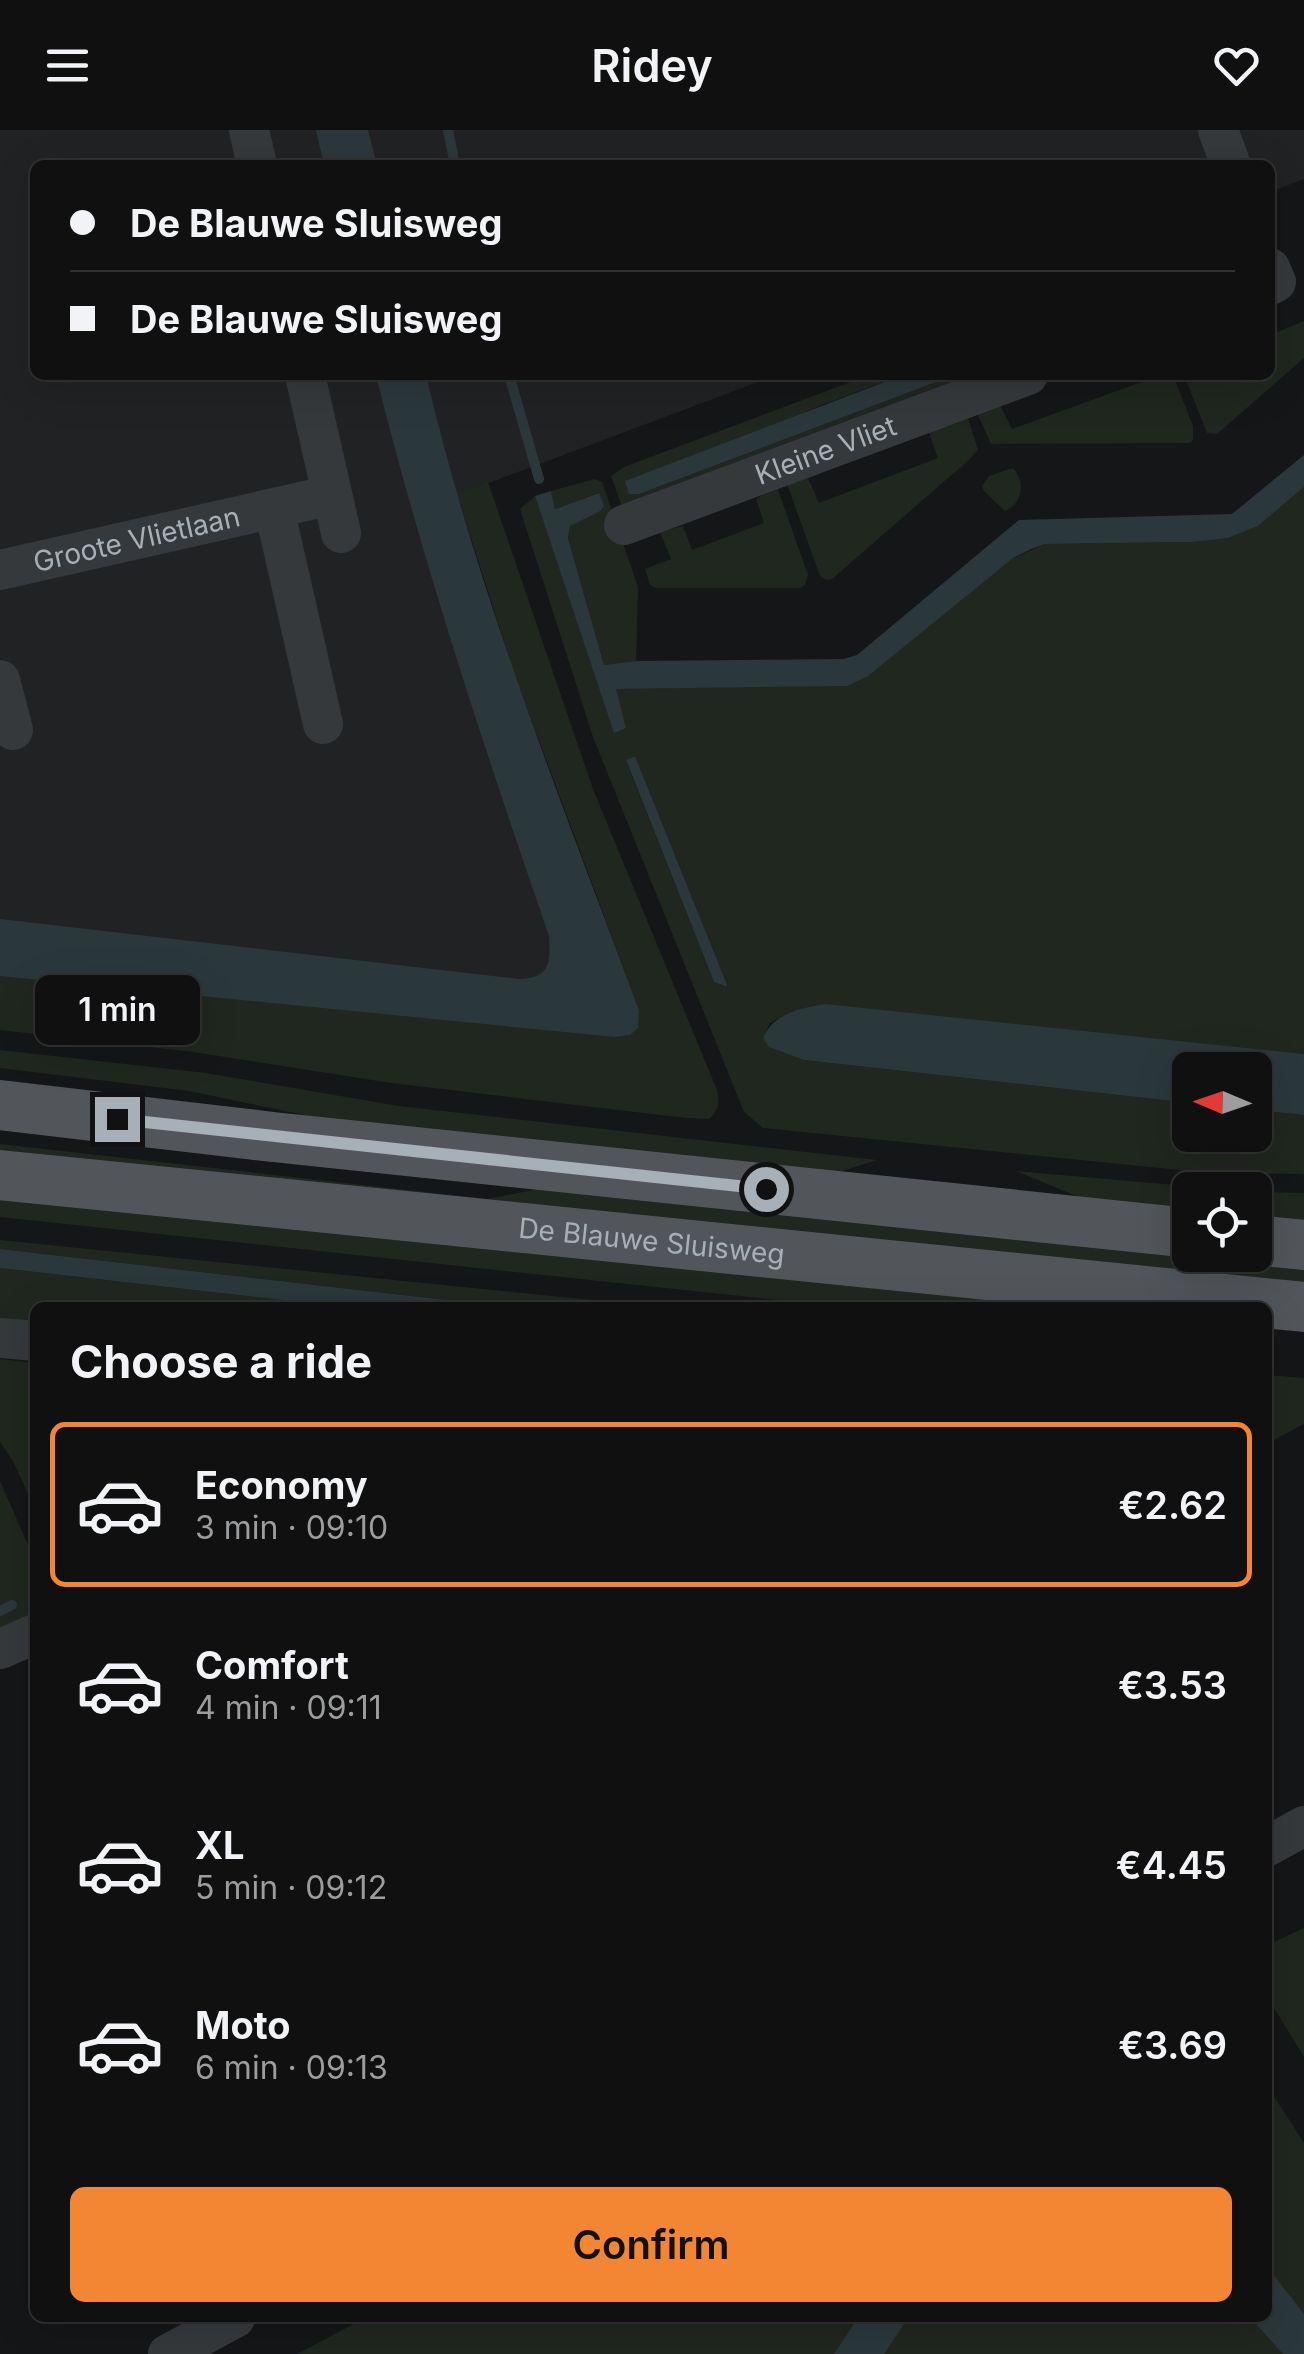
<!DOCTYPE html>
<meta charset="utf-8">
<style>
:root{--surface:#101011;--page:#1e1e1f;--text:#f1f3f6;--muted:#9c9d9f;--line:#303031;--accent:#f28632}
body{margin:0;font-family:Inter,sans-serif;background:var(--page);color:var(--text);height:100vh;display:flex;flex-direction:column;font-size:38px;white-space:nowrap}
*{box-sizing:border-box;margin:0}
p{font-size:32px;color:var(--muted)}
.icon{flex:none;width:55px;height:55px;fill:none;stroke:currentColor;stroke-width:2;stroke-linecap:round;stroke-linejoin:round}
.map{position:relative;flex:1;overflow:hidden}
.sheet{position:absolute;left:30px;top:1172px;width:1242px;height:1020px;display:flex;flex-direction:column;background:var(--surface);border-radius:15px;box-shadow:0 10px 40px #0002,0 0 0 2px var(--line)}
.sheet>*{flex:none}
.top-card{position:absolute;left:30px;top:30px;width:1245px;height:220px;border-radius:15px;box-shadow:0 10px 40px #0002,0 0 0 2px var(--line);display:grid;align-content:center;height:220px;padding:0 40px;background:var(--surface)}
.needle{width:65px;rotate:272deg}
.fabs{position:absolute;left:1172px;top:922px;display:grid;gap:20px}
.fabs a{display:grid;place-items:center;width:100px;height:100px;border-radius:15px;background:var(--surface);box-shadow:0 10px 40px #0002,0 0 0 2px var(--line);font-size:50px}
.end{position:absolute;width:45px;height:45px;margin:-22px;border:12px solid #a7b0b7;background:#111;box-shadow:0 0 0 5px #111}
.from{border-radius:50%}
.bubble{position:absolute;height:70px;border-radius:15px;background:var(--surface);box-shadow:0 10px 40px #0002,0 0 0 2px var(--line);font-size:32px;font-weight:600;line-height:70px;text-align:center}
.top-card b{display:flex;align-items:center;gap:35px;height:95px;font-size:38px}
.top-card b+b{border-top:2px solid var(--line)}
.top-card i{width:25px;height:25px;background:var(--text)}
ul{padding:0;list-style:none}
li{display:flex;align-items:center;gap:30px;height:165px;margin:0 20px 15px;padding:0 20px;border:5px solid transparent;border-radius:15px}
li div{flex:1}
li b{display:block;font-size:38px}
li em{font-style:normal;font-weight:600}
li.on{border-color:var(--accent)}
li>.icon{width:90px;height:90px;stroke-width:1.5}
h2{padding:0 40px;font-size:45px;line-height:120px}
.cta{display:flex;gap:20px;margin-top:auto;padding:20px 40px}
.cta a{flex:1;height:115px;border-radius:15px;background:var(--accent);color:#111;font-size:40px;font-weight:600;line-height:115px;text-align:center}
header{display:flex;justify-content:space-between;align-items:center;height:130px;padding:0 40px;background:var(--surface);font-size:45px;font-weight:600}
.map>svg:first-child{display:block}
.built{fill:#212224}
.green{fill:#20271f;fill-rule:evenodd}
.water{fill:#2b383b}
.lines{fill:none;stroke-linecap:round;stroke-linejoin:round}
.stream{stroke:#2b383b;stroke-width:10}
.minor{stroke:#36393c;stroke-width:40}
.major{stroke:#52565b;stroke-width:50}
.route{stroke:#a7b0b7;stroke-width:12}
.labels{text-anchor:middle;stroke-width:10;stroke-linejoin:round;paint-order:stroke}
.street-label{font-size:28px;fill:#a7b0b7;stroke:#101112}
</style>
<header><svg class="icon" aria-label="menu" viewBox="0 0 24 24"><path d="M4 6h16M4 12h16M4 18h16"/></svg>Ridey<svg class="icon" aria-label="heart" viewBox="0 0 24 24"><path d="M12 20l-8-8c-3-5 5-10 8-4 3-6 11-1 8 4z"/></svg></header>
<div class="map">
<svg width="1304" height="2224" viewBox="0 0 1304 2224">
<rect width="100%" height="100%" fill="#151617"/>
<!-- built -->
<path class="built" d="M 0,0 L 1304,0 L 1304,49 L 1270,62 L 1270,35 L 35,35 L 35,245 L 777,245 L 443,370 L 637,924 L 0,865 Z"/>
<!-- green -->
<path class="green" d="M 1304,191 L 1304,228 L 1217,304 L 1207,303 L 1184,245 L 1270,245 L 1270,205 Z
M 869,245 L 903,245 L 819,276 L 629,364 L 639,364 L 955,245 L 983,245 L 622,377 L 611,346 L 624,337 Z
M 1146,245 L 1173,245 L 1193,296 L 1193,310 L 1190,313 L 991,314 L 977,283 L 1000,275 L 1012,299 L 1147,250 Z
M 967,285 L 978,320 L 970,329 L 832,449 L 826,450 L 820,446 L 787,354 L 808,348 L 819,373 L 938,328 L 929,303 Z
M 1009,339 L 1014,339 C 1026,354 1022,374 1005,381 L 984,361 L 982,356 L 989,346 Z
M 595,349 L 602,352 L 638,457 L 636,531 L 604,535 L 568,408 L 570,396 L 598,363 L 555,379 L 551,361 Z
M 488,352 L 593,659 L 717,960 C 720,973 719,980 709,989 L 686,988 L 391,953 L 193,922 L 0,900 L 0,846 L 615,907 L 630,905 L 639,880 L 513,540 L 457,364 Z
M 777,357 L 808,445 L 805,455 L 800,458 L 656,458 L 650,455 L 645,439 L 671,429 L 660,402 L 683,396 L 692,420 L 764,393 L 756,369 Z
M 1304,357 L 1304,924 L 793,881 L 770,893 L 763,908 L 804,930 L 1190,973 L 1190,1005 L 1255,1005 L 1255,980 L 1304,985 L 1304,1044 L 1209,1043 L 763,998 L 744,982 L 593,607 L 520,379 L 535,366 L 614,602 L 626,598 L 615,559 L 847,555 L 1013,428 L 1045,414 L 1191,412 L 1258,396 ZM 635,626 L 728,857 L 714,852 L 626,631 Z
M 0,920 L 206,943 L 399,976 L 877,1030 L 826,1046 L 362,997 L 189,961 L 0,938 Z
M 0,1014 L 488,1069 L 548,1057 L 1304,1134 L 1304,1161 L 0,1027 Z
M 1016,1041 L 1232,1060 L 1190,1060 L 1190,1080 L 1086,1070 Z
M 1255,1062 L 1304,1063 L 1304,1092 L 1255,1087 Z
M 0,1066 L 1078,1177 L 844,1177 L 0,1087 Z
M 0,1110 L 661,1177 L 507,1177 L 0,1119 Z
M 0,1138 L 345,1177 L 35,1178 L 35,1194 L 0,1191 Z
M 0,1229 L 35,1233 L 35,1379 L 13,1331 L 0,1312 Z
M 1268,1245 L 1304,1248 L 1304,1294 L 1268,1313 Z
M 0,1351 L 35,1431 L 35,1483 L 0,1498 Z
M 1304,1798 L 1304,1927 L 1268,1868 L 1268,1815 Z
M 1268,1957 L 1304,2013 L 1304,2224 L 297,2224 L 365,2188 L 1268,2188 Z"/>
<!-- water -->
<path class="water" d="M 316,0 L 368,0 L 377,35 L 324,35 Z
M 376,245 L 426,245 C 477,462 561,671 639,880 L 638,898 L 630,905 L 615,907 L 0,846 L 0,789 L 519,849 C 551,848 550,833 549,806 C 485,620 423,435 376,245 Z
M 903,245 L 955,245 L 639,364 L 629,364 L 625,351 Z
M 1304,325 L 1304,357 L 1258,396 L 1227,408 L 1191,412 L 1045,414 L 1031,419 L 1013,428 L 868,546 L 847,556 L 616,559 L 626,598 L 614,603 L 535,366 L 551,361 L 555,379 L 599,363 L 604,376 L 600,381 L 570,396 L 568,408 L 604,535 L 636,531 L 844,529 L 857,525 L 1019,390 L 1232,384 Z
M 635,626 L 728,857 L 714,852 L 626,630 Z
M 824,874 L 1304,924 L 1304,985 L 1255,980 L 1255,940 L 1190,940 L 1190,973 L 804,930 L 769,917 L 763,908 C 774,883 799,879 824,874 Z
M 0,1119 L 507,1177 L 345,1177 L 0,1138 Z
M 1268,2138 L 1304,2184 L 1304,2224 L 1283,2224 L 1251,2188 L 1268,2188 Z
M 858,2188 L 908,2188 L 884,2224 L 834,2224 Z"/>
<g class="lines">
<!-- stream -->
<path class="stream" d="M 448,0 L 455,35
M 509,245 L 539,349
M 0,1481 L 12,1475"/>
<!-- minor -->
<g class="minor">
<path d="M 249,0 L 257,35"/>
<path d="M 1218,0 L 1231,35"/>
<path d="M 1270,138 L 1276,152 L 1270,155"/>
<path d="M 305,245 L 341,403"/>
<path d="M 274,378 L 323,594"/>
<path id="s1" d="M 624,395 L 1028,245"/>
<path id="s2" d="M 0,440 L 332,365"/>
<path d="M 0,550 L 13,600"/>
<path d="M 0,1208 L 35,1211"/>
<path d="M 0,1519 L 35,1504"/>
<path d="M 1268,1716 L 1304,1696"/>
<path d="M 168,2224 L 235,2188"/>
</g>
<!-- major -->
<g class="major">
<path d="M 0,975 L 273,1007 L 1190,1103"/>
<path id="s3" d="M 0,1045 L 1304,1177"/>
<path d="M 1255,1110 L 1304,1115"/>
</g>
</g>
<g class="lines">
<!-- route -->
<path class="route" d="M 117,989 L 766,1059"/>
</g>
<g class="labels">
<!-- street labels -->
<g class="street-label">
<text dy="10" stroke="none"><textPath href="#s1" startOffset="215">Kleine Vliet</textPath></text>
<text dy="10" stroke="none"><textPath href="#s2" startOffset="140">Groote Vlietlaan</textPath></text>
<text dy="10" stroke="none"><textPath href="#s3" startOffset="655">De Blauwe Sluisweg</textPath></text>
</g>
</g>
</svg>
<div class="fabs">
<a><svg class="needle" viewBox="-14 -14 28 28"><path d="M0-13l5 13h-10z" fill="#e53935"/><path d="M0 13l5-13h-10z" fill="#9c9d9f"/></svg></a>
<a><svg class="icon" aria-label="locate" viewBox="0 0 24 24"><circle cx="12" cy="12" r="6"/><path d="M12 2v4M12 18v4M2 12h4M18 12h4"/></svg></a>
</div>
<i class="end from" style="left:766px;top:1059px"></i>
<i class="end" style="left:117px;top:989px"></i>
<div class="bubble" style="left:35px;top:845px;width:165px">1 min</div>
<div class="top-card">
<b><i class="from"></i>De Blauwe Sluisweg</b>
<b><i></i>De Blauwe Sluisweg</b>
</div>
<section class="sheet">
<h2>Choose a ride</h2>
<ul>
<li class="on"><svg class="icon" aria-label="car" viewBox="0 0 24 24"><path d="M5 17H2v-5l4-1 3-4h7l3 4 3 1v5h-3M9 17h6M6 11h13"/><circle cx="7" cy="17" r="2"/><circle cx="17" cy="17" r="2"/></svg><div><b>Economy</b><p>3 min · 09:10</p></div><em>€2.62</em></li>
<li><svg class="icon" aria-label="car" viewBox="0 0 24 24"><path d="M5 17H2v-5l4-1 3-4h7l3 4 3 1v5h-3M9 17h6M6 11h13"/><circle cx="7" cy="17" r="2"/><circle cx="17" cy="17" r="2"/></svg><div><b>Comfort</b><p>4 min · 09:11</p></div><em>€3.53</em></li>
<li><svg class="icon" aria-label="car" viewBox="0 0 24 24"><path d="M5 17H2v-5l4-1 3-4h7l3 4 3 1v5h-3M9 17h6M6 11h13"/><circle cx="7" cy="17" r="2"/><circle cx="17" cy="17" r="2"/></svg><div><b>XL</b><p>5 min · 09:12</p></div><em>€4.45</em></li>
<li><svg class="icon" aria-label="car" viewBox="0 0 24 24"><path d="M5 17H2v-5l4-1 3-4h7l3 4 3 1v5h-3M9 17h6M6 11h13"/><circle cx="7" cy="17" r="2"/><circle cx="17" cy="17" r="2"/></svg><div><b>Moto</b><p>6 min · 09:13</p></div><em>€3.69</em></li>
</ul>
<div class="cta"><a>Confirm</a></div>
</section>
</div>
